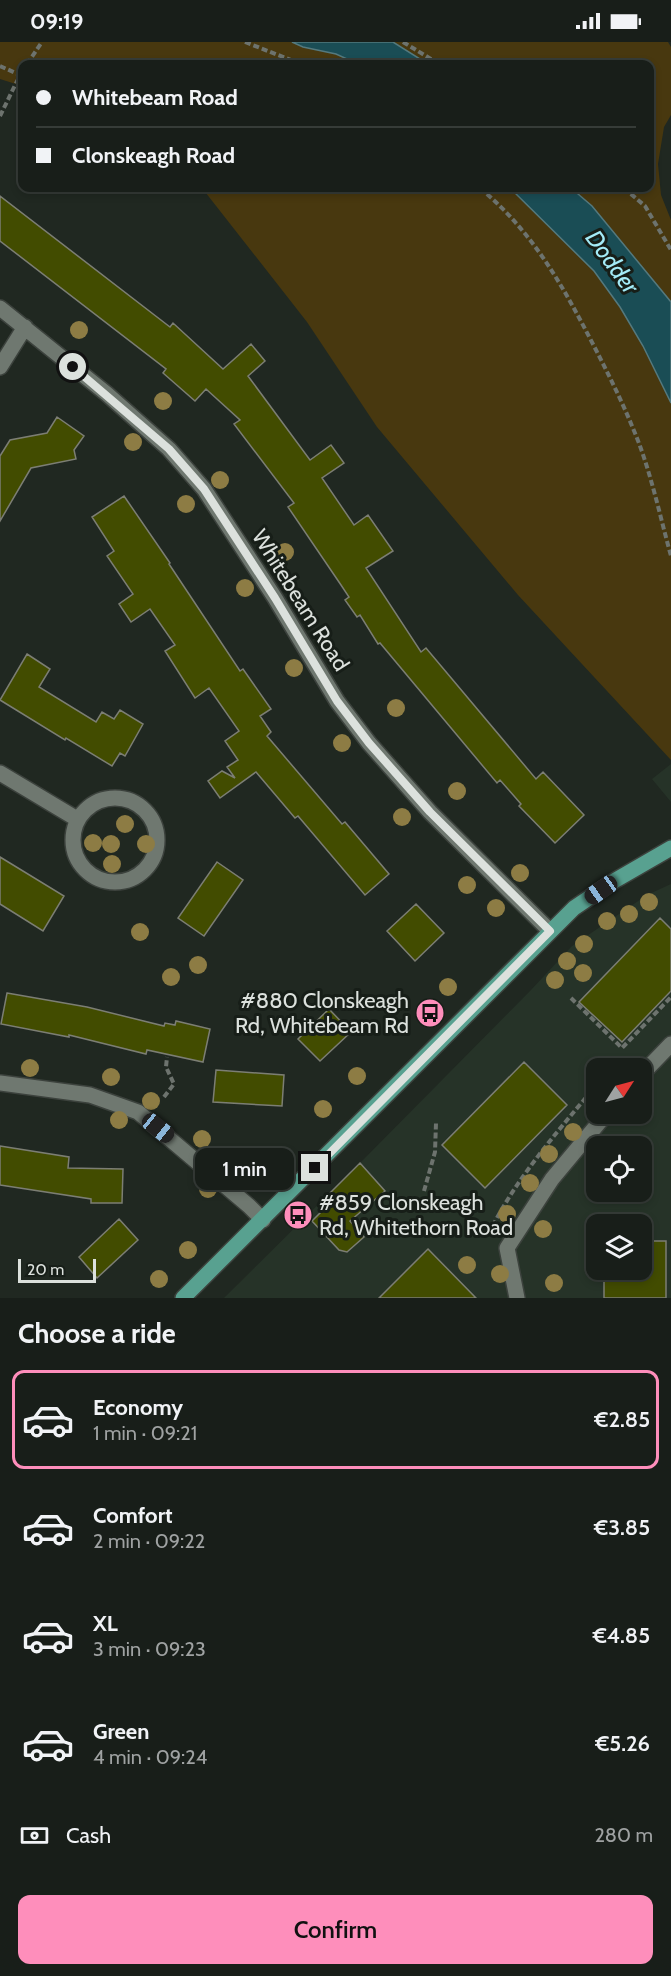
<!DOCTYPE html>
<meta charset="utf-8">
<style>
:root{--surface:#181e19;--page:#212722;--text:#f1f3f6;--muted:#9fa2a2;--line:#363c38;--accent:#fe8ebb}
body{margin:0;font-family:Cabin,sans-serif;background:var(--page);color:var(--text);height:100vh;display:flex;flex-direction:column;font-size:22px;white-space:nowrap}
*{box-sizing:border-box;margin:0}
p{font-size:20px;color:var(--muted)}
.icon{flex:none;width:33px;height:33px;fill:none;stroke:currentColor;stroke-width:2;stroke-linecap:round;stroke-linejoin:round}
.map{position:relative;height:1256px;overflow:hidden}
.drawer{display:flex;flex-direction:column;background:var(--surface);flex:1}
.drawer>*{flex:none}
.top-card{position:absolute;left:18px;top:18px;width:636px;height:132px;border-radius:12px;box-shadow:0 3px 9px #0003,0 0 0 2px var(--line);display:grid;align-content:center;height:132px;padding:0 18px;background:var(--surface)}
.needle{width:39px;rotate:54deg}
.tools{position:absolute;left:586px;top:1016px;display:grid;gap:12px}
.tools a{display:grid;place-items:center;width:66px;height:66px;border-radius:12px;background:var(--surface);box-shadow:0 3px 9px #0003,0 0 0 2px var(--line);font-size:30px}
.scale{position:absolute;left:18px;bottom:15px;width:78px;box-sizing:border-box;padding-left:6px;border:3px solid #dce1dd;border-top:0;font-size:16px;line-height:21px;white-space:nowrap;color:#dce1dd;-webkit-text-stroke:4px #171e18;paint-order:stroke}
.end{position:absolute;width:27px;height:27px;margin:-14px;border:8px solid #dce1dd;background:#111;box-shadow:0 0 0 3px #111}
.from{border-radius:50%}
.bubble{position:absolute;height:42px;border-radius:12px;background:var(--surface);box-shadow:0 3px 9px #0003,0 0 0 2px var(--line);font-size:20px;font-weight:600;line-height:42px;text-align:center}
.car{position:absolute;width:18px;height:36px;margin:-18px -9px;border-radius:8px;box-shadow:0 0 4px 2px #0007;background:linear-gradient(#222 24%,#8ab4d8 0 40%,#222 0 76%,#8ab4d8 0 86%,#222 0)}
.top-card b{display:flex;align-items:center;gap:21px;height:57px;font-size:22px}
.top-card b+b{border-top:2px solid var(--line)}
.top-card i{width:15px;height:15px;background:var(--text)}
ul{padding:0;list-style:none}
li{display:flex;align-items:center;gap:18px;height:99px;margin:0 12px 9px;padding:0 6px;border:3px solid transparent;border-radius:12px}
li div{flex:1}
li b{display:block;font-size:22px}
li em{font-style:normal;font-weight:600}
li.active{border-color:var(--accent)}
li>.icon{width:54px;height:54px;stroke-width:1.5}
h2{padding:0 18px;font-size:27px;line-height:72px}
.pay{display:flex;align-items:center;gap:15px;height:66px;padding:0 18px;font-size:22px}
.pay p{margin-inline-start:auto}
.button{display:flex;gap:12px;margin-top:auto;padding:12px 18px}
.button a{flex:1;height:69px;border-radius:12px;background:var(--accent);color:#111;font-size:24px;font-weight:600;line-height:69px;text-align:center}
.status{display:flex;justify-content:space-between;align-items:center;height:42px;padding:0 30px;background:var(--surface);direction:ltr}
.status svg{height:16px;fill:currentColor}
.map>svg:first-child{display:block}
.built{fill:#263328;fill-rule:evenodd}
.green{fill:#48380f}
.water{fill:#1a4d55;stroke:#54797e;stroke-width:1.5}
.building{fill:#424c00;stroke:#7c7e74;stroke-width:1.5}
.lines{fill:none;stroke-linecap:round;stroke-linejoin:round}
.minor-casing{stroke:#3c423d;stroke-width:18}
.major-casing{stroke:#3c423d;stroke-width:18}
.path{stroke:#6d736e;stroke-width:4;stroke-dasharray:6 3;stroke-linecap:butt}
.minor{stroke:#6f7870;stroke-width:15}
.major{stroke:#58a190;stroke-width:15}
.tree{fill:#8d7c44}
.route{stroke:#dce1dd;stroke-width:8}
.labels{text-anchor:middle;stroke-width:6;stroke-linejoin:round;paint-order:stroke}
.street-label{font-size:22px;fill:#dce1dd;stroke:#171e18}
.poi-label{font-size:22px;fill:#dce1dd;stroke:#171e18;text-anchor:end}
.water-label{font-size:24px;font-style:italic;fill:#a3ebf7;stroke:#171e18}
</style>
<div class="status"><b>09:19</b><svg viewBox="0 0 49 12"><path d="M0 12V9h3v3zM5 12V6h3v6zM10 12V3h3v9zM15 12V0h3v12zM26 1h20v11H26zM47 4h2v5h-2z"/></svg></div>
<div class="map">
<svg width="671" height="1256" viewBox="0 0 671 1256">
<rect width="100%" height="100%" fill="#202821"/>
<!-- built -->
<path class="built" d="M 671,722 L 671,760 L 652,737 Z
M 671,842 L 671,1256 L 224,1256 L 360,1121 L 531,948 L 572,904 L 647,853 ZM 597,1026 L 642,1026 L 642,1071 L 597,1071 ZM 597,1104 L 642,1104 L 642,1149 L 597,1149 ZM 597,1182 L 642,1182 L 642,1227 L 597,1227 Z"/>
<!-- green -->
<path class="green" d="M 0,0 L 668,0 L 671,5 L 671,73 L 664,85 L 658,122 L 661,153 L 671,178 L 671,718 L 518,553 L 377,385 L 307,280 L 202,146 L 650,146 L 650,22 L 22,22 L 22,44 L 0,37 Z"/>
<!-- water -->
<path class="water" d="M 292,0 L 393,0 L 428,22 L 358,22 L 336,12 L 303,5 Z
M 510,146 L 571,146 L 592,164 L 671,260 L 671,361 L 643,304 L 620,265 L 594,229 Z"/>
<!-- building -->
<path class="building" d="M 0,154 L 170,285 L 173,281 L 223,327 L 251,302 L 265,319 L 248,334 L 310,418 L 331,403 L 344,421 L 322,436 L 354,483 L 368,473 L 393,509 L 366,526 L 421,610 L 426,606 L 536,737 L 543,730 L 584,773 L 555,801 L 519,764 L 521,762 L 500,738 L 497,741 L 380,601 L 378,602 L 360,573 L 357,575 L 345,558 L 349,555 L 341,543 L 288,465 L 294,461 L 234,382 L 240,378 L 206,347 L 195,359 L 163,331 L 166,327 L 0,199 Z
M 57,375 L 84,394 L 74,408 L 76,417 L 31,426 L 0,479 L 0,414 L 10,398 L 47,391 Z
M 124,454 L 170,521 L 169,522 L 240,629 L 243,627 L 271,667 L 260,674 L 271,690 L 267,694 L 342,782 L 345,780 L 389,832 L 365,853 L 298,774 L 295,776 L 256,730 L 220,756 L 208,739 L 222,729 L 235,736 L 227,725 L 238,718 L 225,699 L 239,689 L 209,646 L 195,656 L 165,609 L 175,603 L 150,567 L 131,580 L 119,562 L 133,552 L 107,514 L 114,509 L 92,475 Z
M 27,612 L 50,627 L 39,645 L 96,680 L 102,670 L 114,677 L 120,668 L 143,682 L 125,714 L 120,711 L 112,724 L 66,696 L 65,698 L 0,658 Z
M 0,815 L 64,854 L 43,889 L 0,862 Z
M 217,820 L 243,838 L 204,894 L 178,876 Z
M 416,862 L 444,891 L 415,919 L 387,889 Z
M 660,876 L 671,887 L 671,949 L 622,1000 L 579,960 Z
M 7,951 L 87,965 L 164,984 L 165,981 L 175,983 L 176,979 L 210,987 L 203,1020 L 147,1008 L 146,1012 L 69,993 L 69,995 L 1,982 Z
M 329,967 L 351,990 L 320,1019 L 298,997 Z
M 524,1020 L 567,1063 L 485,1146 L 442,1103 Z
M 216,1028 L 284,1033 L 282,1064 L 213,1060 Z
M 0,1104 L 69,1115 L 68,1126 L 123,1127 L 122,1161 L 91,1161 L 91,1157 L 0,1143 Z
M 360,1121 L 385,1149 L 350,1179 L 364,1195 L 347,1210 L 339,1208 L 312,1179 L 334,1157 L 329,1152 Z
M 119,1177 L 138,1198 L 97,1236 L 79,1215 Z
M 642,1199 L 666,1199 L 666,1256 L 604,1256 L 604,1227 L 642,1227 Z
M 428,1207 L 476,1256 L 379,1256 Z"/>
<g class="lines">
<!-- minor casing -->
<g class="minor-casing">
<path id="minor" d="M 0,266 L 107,352 L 169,407 L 204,447 L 275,556 L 337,659 L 369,701 L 430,770 L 550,889
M 0,325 L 25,285
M 0,731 L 77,777
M73 798a42 42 0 1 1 84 0a42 42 0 1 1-84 0Z
M 642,1032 L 671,1002
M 0,1041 L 90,1053 L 138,1070 L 249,1164 L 263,1178
M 517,1256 L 507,1206 L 552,1137 L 607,1071"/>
</g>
<!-- major casing -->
<g class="major-casing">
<path id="major" d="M 183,1256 L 574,866 L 614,839 L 671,806"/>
</g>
<!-- path -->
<path class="path" d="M 245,0 L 301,22
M 403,0 L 439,22
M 27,22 L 42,0
M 0,24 L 20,33
M 0,74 L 22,29
M 480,146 C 535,192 564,246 596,308 C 612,339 628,372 640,404 C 653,440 661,478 671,514
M 624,146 L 645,164 L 671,208
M 571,956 L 622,1006 L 671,955
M 616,1026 L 626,1016
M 164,1055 L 174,1042 L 166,1025 L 167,1015
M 424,1149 L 435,1110 L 436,1081
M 489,1192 C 510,1145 555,1092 589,1052"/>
<!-- minor -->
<use href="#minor" class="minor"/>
<!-- major -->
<use href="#major" class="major"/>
</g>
<!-- trees -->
<g class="tree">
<circle cx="79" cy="288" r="9"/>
<circle cx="163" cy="359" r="9"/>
<circle cx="133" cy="400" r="9"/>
<circle cx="220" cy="438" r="9"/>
<circle cx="186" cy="462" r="9"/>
<circle cx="285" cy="510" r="9"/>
<circle cx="245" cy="546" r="9"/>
<circle cx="294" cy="626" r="9"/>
<circle cx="396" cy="666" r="9"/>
<circle cx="342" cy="701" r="9"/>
<circle cx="457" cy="749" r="9"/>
<circle cx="402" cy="775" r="9"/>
<circle cx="125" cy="782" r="9"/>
<circle cx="93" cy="801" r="9"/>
<circle cx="111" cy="802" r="9"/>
<circle cx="146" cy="802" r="9"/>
<circle cx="112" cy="822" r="9"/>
<circle cx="520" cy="831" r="9"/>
<circle cx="467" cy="843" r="9"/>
<circle cx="649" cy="860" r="9"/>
<circle cx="496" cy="866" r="9"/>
<circle cx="629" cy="872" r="9"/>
<circle cx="607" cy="879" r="9"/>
<circle cx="140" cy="890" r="9"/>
<circle cx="584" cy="902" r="9"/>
<circle cx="567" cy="919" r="9"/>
<circle cx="198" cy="923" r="9"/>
<circle cx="583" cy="931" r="9"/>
<circle cx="171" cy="935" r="9"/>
<circle cx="555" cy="938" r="9"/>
<circle cx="448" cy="945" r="9"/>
<circle cx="30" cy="1026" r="9"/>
<circle cx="357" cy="1034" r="9"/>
<circle cx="111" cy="1035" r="9"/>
<circle cx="151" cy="1059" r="9"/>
<circle cx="323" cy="1067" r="9"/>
<circle cx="119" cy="1078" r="9"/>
<circle cx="573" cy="1090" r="9"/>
<circle cx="202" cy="1097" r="9"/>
<circle cx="549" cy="1112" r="9"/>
<circle cx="242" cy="1133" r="9"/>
<circle cx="530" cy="1141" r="9"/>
<circle cx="208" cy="1147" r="9"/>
<circle cx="507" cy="1172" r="9"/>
<circle cx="543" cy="1187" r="9"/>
<circle cx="188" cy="1208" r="9"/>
<circle cx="467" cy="1223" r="9"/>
<circle cx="500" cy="1232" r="9"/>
<circle cx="159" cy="1237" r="9"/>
<circle cx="554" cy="1241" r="9"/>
</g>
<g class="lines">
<!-- route -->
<path class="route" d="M 73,325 L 169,407 L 204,447 L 275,556 L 337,659 L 369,701 L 430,770 L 550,889 L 315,1126"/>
</g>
<!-- icons -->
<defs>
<g id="bus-disc" transform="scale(1.5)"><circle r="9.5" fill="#fe8ebb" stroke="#171e18"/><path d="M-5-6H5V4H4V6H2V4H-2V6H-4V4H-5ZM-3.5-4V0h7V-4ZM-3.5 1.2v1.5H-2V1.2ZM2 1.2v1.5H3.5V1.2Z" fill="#111"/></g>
</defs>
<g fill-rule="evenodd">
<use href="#bus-disc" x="430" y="971"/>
<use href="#bus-disc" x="298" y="1173"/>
</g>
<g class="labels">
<!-- street labels -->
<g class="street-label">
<text transform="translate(301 558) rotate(58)" y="8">Whitebeam Road</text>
</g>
<!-- poi labels -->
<g class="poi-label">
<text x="409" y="966">#880 Clonskeagh<tspan x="409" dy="25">Rd, Whitebeam Rd</tspan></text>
<text x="319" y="1168" text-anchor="start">#859 Clonskeagh<tspan x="319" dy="25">Rd, Whitethorn Road</tspan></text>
</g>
<!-- water labels -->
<g class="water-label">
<text transform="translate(612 220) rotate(54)" y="8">Dodder</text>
</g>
</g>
</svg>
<div class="tools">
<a><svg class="needle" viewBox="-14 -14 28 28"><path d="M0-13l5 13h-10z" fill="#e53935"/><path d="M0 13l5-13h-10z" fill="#9fa2a2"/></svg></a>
<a><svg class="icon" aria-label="locate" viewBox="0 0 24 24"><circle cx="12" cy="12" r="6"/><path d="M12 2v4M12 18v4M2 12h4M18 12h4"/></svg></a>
<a><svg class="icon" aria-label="layers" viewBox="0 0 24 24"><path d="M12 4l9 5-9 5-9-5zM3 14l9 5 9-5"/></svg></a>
</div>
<div class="scale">20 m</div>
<i class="end from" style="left:73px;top:325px"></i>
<i class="end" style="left:315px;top:1126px"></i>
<div class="bubble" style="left:195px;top:1106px;width:99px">1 min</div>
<i class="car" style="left:601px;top:848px;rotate:235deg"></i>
<i class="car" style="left:158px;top:1086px;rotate:129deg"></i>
<div class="top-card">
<b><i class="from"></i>Whitebeam Road</b>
<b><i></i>Clonskeagh Road</b>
</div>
</div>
<section class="drawer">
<h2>Choose a ride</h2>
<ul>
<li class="active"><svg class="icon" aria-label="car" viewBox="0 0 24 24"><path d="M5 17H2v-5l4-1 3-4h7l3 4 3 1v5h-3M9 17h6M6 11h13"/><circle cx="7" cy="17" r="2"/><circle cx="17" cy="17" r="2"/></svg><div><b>Economy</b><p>1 min · 09:21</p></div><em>€2.85</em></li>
<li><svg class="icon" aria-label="car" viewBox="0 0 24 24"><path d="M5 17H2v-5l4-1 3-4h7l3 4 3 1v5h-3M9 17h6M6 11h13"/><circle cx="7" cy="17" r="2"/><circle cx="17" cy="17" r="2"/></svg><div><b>Comfort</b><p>2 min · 09:22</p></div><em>€3.85</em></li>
<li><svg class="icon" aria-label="car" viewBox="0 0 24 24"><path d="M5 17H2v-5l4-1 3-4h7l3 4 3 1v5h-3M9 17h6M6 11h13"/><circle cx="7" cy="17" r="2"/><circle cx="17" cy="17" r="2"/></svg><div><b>XL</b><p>3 min · 09:23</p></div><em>€4.85</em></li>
<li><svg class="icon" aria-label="car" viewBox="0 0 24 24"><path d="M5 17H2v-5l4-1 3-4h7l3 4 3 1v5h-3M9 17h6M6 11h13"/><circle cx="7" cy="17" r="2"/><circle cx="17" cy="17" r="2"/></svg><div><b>Green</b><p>4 min · 09:24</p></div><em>€5.26</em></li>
</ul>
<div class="pay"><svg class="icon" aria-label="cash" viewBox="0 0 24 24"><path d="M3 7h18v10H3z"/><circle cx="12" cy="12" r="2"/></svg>Cash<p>280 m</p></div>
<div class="button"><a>Confirm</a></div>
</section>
